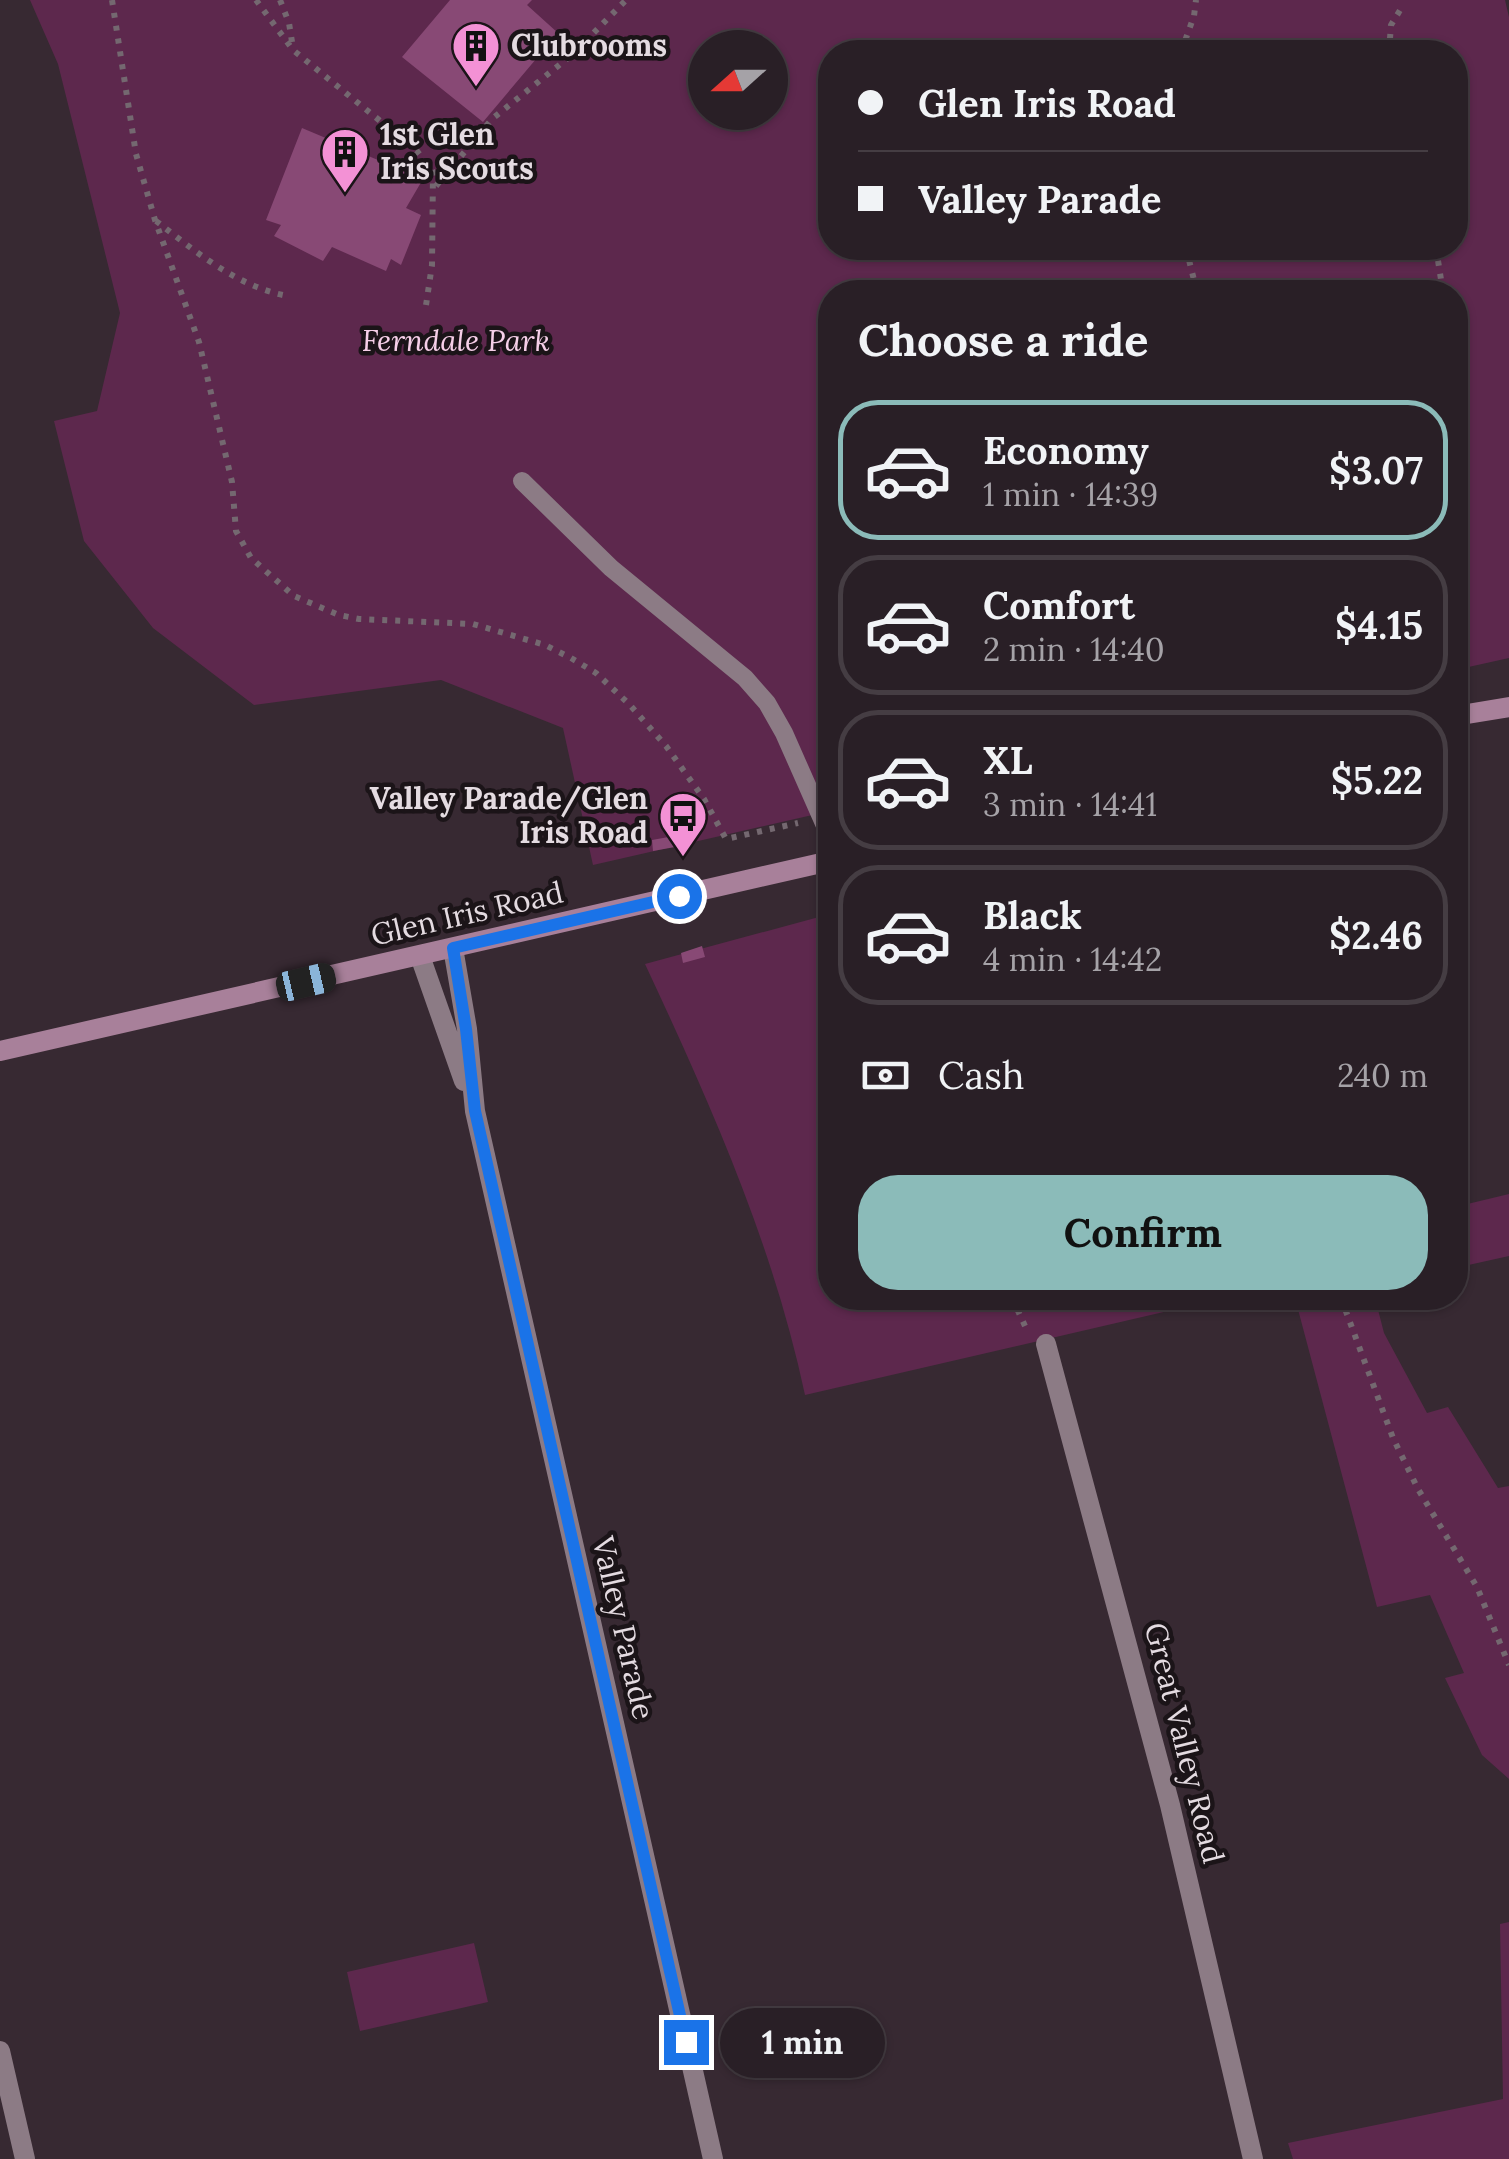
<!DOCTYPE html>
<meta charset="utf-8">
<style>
:root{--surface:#291f26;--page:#352c32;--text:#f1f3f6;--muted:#a5a2a7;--line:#453d43;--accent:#8bbbb9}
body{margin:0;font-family:Lora,serif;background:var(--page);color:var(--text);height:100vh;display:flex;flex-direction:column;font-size:38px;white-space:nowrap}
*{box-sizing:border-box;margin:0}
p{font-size:32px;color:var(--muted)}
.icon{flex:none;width:55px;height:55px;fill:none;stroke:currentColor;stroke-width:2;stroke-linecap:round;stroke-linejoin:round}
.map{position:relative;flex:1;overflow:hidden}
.sheet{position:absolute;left:818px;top:280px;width:650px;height:1030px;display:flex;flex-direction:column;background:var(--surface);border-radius:40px;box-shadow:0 2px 8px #0004,0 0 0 2px var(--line)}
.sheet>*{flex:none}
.top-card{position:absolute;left:818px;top:40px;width:650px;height:220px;border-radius:40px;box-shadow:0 2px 8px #0004,0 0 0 2px var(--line);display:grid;align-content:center;height:220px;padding:0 40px;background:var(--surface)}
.needle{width:65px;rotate:249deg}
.buttons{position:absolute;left:688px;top:30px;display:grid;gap:20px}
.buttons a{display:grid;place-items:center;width:100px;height:100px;border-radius:50%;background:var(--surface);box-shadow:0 2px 8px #0004,0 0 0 2px var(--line);font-size:50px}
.end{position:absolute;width:45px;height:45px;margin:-22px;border:12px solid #1a73e8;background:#fff;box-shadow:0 0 0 5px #fff}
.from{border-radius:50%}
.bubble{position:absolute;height:70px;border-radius:35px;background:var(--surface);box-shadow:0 2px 8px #0004,0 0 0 2px var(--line);font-size:32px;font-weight:700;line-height:70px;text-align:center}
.car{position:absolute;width:30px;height:60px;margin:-30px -15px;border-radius:12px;box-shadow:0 0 8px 2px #0007;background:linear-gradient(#222 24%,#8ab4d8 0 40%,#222 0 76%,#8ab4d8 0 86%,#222 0)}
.top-card b{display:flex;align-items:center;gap:35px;height:95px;font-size:38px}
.top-card b+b{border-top:2px solid var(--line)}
.top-card i{width:25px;height:25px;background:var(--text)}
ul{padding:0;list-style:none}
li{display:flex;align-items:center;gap:30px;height:140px;margin:0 20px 15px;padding:0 20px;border:5px solid var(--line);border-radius:40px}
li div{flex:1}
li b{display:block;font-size:38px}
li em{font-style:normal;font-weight:700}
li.selected{border-color:var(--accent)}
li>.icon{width:90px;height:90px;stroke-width:1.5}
h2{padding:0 40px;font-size:45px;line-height:120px}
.pay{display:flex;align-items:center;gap:25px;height:110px;padding:0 40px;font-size:38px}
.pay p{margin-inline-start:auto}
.primary-button{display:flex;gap:20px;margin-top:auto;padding:20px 40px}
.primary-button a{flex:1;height:115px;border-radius:40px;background:var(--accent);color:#111;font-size:40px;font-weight:700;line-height:115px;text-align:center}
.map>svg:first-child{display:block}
.green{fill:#5d284d;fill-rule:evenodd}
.building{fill:#884975}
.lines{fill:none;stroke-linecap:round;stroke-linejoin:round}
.path{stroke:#746870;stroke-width:6;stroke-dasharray:5 8;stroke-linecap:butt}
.service{stroke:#8c7b85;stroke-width:18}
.minor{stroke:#8c7b85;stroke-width:20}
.secondary{stroke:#a8809a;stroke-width:20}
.route{stroke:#1a73e8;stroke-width:12}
.labels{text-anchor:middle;stroke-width:9;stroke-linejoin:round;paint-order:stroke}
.poi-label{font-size:30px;font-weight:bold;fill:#e4dbe1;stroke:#1b1418;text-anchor:start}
.park-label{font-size:30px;font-style:italic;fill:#f6cfe8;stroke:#1b1418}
.street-label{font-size:30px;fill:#e4dbe1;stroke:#1b1418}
</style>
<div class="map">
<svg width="1509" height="2159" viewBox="0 0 1509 2159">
<rect width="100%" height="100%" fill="#372932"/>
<!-- green -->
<path class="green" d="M 30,0 L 1505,0 L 1509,17 L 1509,658 L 1455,670 L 1455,292 L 830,292 L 830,811 L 593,865 L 563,728 L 441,680 L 254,705 L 153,628 L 84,541 L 54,421 L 97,411 L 120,313 L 58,64 ZM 705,48 L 770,48 L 770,112 L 705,112 ZM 830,52 L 1455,52 L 1455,248 L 830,248 Z
M 830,914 L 830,1298 L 1224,1298 L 805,1395 C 773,1244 710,1103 645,964 Z
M 1509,1194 L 1509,1256 L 1455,1268 L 1455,1207 Z
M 1295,1298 L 1375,1298 L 1384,1333 L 1427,1413 L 1448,1407 L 1498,1488 L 1509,1486 L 1509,1779 L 1482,1755 L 1445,1678 L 1464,1673 L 1430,1595 L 1377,1607 Z
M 1509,1922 L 1509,2159 L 1293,2159 L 1288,2143 L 1503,2099 L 1500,1924 Z
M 474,1943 L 488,2002 L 360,2031 L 347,1972 Z"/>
<!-- building -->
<path class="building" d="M 450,0 L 532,0 L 527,5 L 558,33 L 483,122 L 402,57 Z
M 302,128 L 423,179 L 406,208 L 421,215 L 401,265 L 391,259 L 386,271 L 332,247 L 323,261 L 274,236 L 281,225 L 266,220 Z
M 674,836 L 675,847 L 653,851 L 652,840 Z
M 702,946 L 705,957 L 683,963 L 681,953 Z"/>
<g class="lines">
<!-- path -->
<path class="path" d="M 112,0 L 136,154 L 155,220 L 199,342 L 232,482 L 236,531 L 251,558 L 294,596 L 339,615 L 359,619 L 473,624 L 545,645 L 571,658 L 596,673 L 630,705 L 666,746 L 704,799 L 726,839 L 798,823
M 256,0 L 293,50 L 417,151 L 433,172 L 432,265 L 425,312
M 280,0 L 289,23 L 293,48
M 1181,52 L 1194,16 L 1196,0
M 1389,52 L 1391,25 L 1402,7
M 436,186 L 492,119 L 573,54 L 626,0
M 156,221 C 195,251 237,287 288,296
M 1186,248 L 1197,292
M 1436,248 L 1443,292
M 1455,368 L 1464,397 L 1455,442
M 1012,1298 L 1025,1326
M 1341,1298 L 1393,1438 L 1418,1489 L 1477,1587 L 1509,1665"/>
<!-- service -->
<path class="service" d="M 522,481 L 611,568 L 745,678 L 767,703 L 784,733 L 830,837"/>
<!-- minor -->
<path class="minor" d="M 453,948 L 467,1029 L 475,1111 L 713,2159
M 420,956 L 464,1081
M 1046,1344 L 1170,1805 L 1253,2159
M 0,2051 L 25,2159"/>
<!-- secondary -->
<path class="secondary" d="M 1455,716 L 1509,707
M 0,1051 L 830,861"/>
</g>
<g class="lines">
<!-- route -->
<path class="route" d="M 679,896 L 453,948 L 466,1029 L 475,1111 L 686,2042"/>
</g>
<!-- icons -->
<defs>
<g id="building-pin" transform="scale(2.5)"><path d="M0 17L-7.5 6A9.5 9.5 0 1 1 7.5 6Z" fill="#f391d5" stroke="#1b1418"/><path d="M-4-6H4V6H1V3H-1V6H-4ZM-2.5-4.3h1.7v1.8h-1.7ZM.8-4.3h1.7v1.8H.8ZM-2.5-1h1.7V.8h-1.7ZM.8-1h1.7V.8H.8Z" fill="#111"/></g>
<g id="bus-pin" transform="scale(2.5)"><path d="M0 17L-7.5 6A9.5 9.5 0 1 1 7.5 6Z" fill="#f391d5" stroke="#1b1418"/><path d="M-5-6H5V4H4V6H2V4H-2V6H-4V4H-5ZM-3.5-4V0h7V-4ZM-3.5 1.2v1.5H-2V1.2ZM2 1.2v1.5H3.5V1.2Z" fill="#111"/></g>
</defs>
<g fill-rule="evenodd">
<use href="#building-pin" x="476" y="46"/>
<use href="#building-pin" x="345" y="152"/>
<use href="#bus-pin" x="683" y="816"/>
</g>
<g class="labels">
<!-- poi labels -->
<g class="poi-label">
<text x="511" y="56">Clubrooms</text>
<text x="380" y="145">1st Glen<tspan x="380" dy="34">Iris Scouts</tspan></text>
<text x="648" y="809" text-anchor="end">Valley Parade/Glen<tspan x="648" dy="34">Iris Road</tspan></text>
</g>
<!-- park labels -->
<g class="park-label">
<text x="456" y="351">Ferndale Park</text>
</g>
<!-- street labels -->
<g class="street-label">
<text transform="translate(467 914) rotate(-13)" y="10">Glen Iris Road</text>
<text transform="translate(623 1628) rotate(77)" y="10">Valley Parade</text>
<text transform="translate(1184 1743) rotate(76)" y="10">Great Valley Road</text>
</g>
</g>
</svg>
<div class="buttons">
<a><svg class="needle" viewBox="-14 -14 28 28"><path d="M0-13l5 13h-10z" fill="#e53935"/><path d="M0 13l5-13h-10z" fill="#a5a2a7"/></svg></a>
</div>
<i class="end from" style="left:679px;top:896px"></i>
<i class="end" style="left:686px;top:2042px"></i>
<div class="bubble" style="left:720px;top:2008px;width:165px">1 min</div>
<i class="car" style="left:306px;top:982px;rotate:77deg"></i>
<div class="top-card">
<b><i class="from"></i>Glen Iris Road</b>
<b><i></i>Valley Parade</b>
</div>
<section class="sheet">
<h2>Choose a ride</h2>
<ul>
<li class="selected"><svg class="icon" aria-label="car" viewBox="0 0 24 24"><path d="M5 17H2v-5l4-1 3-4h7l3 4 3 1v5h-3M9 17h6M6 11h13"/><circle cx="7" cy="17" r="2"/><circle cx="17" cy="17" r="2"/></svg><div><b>Economy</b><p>1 min · 14:39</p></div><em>$3.07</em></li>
<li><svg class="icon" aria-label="car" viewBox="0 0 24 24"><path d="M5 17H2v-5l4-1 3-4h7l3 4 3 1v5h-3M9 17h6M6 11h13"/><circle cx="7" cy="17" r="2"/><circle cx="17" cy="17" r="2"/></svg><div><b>Comfort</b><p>2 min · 14:40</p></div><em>$4.15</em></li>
<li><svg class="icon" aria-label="car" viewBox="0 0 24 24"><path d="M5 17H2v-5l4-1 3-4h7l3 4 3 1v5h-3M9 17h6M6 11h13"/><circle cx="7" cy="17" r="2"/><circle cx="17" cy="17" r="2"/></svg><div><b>XL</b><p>3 min · 14:41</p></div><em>$5.22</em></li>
<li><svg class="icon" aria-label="car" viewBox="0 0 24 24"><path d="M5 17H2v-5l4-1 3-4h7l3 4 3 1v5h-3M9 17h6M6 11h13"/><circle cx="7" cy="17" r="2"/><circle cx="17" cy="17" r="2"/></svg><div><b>Black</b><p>4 min · 14:42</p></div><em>$2.46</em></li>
</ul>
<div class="pay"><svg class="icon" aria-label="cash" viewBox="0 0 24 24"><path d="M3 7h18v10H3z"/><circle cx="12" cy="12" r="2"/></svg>Cash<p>240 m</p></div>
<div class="primary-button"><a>Confirm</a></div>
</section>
</div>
